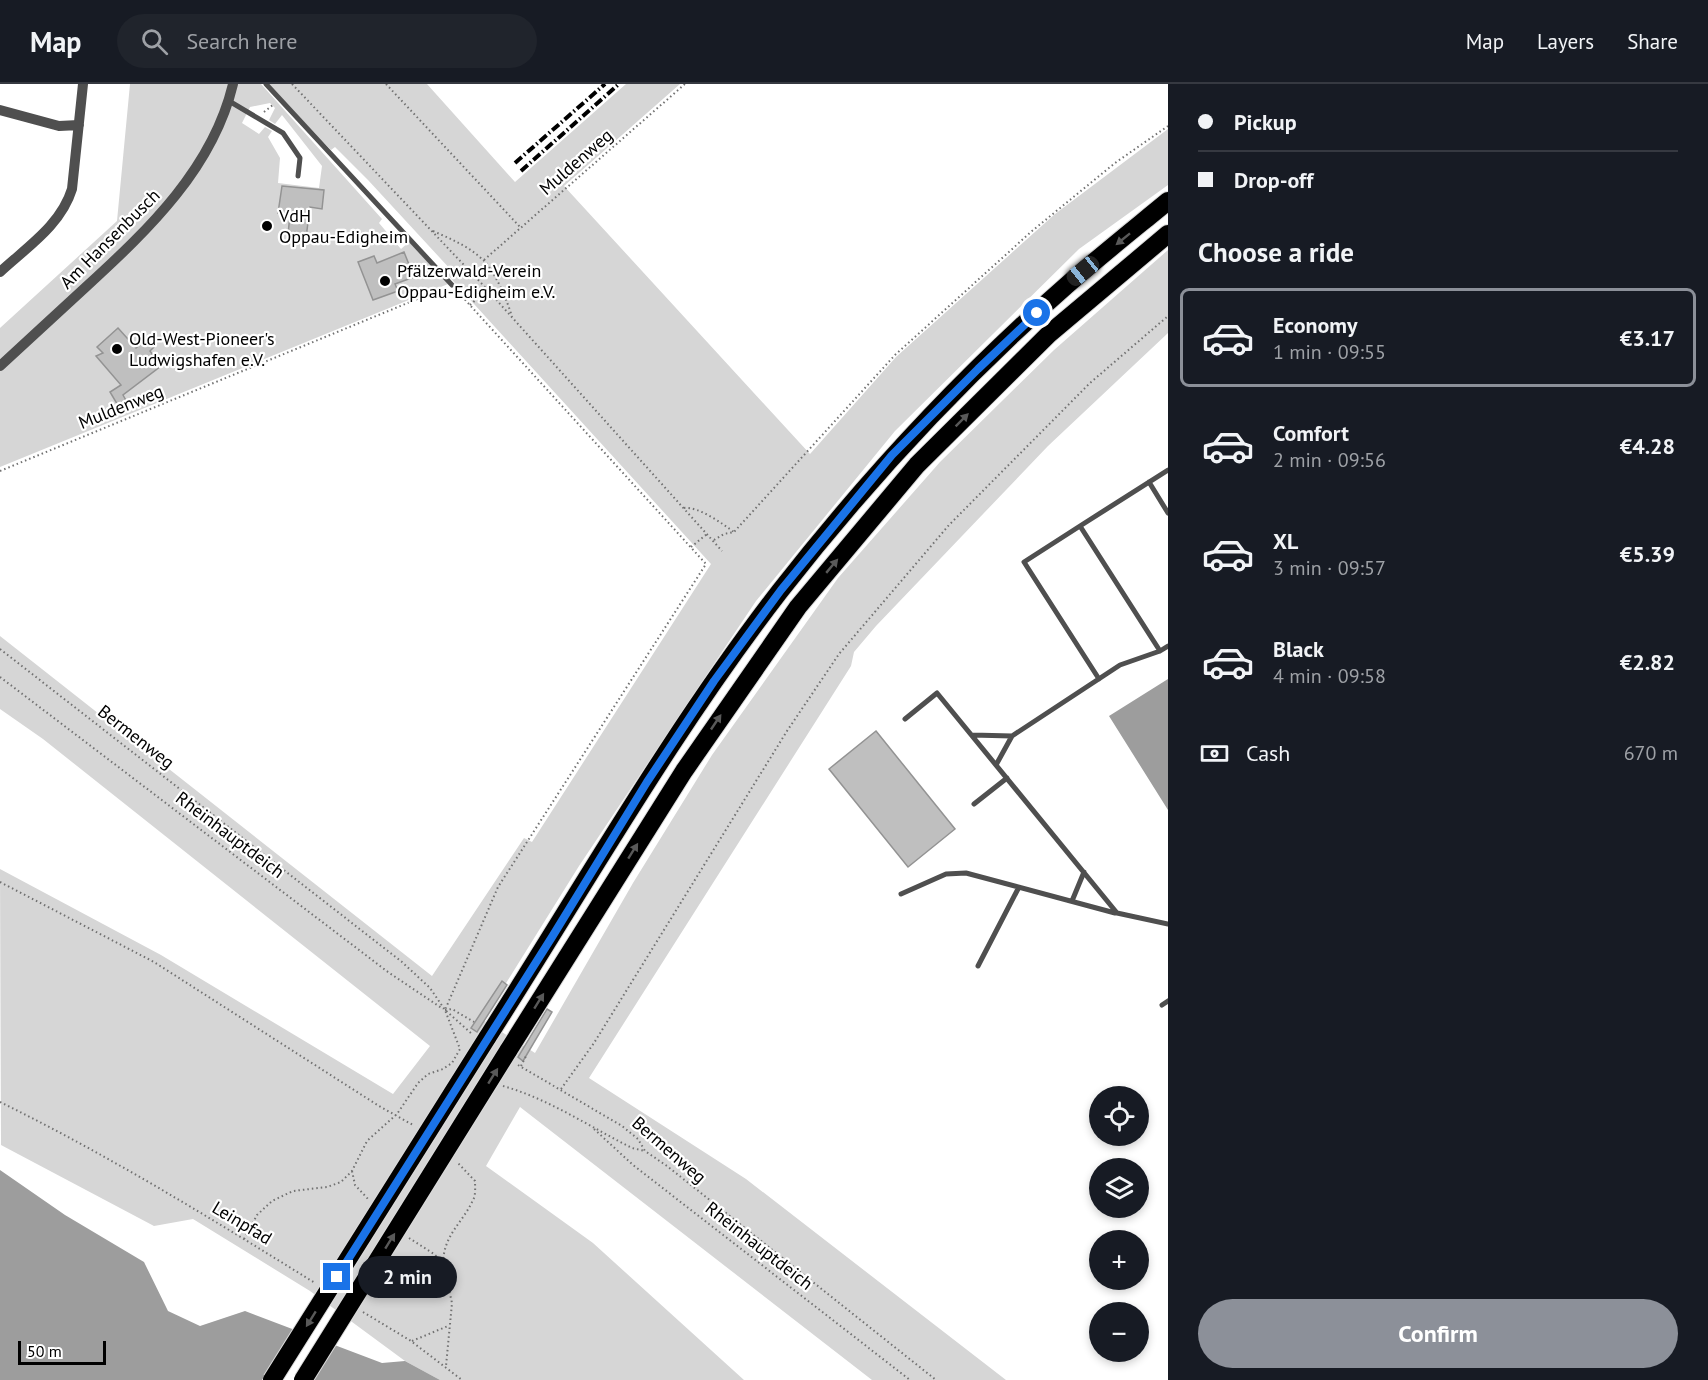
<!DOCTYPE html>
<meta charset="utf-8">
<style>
:root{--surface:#171b24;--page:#20242c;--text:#f1f3f6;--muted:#9ea1a6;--line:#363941;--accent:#8c9099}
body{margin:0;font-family:"PT Sans",sans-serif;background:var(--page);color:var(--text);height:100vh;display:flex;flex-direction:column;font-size:22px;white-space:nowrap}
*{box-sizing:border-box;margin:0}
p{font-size:20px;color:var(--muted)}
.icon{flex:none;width:33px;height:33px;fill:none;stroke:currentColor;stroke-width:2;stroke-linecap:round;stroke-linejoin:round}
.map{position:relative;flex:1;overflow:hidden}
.details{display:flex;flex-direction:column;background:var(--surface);width:540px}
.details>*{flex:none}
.banner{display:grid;align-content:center;height:132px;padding:0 30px;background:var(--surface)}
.fabs{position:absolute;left:1089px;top:1002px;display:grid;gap:12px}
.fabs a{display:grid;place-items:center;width:60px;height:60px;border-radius:50%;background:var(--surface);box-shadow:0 3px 9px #0003;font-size:30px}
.scale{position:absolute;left:18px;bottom:15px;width:88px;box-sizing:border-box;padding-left:6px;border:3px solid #000;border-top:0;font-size:16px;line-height:21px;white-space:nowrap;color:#000;-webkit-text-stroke:4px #fff;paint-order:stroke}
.end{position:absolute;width:27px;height:27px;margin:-14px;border:8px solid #1a73e8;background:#fff;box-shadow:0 0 0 3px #fff}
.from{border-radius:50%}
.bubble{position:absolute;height:42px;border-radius:21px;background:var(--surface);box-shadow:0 3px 9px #0003;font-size:20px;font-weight:700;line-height:42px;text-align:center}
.car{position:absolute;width:18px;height:36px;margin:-18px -9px;border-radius:8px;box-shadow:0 0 4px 2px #0007;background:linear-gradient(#222 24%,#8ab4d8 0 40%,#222 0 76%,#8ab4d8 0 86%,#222 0)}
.banner b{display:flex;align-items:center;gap:21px;height:57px;font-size:22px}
.banner b+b{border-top:2px solid var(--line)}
.banner i{width:15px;height:15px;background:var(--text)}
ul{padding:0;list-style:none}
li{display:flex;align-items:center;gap:18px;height:99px;margin:0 12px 9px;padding:0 18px;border:3px solid transparent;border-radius:9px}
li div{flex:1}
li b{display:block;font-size:22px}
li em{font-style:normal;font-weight:700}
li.selected{border-color:var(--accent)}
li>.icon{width:54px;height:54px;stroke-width:1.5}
h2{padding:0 30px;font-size:27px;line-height:72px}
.pay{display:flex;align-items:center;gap:15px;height:66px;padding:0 30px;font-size:22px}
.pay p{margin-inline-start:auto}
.cta{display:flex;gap:12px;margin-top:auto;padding:12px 30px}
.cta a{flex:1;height:69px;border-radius:36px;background:var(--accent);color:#fff;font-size:24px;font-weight:700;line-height:69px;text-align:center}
header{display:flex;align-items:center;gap:36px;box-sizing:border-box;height:84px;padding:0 30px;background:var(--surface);border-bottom:2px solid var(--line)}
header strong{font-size:28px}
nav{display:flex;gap:33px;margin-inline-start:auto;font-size:21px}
.search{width:420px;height:54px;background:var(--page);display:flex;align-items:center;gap:15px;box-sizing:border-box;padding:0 21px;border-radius:33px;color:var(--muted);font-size:22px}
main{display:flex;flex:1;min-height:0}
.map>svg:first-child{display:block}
.green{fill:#d6d6d6;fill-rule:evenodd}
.water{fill:#9d9d9d}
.pier{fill:#fff}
.building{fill:#bfbfbf;stroke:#939393;stroke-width:1.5}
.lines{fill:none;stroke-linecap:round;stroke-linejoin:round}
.highway-casing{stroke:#dbdbdb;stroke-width:20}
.path{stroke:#717171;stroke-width:2;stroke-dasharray:1.5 3;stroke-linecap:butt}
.lane{stroke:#4f4f4f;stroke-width:5}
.street{stroke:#4f4f4f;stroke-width:10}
.highway{stroke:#000;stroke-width:18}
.rail{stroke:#000;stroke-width:4;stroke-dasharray:9 3 1.5 3;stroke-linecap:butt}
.highway-bridge-casing{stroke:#dbdbdb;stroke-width:20;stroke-linecap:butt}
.highway-bridge{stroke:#000;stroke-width:18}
.oneway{fill:#595959}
.route{stroke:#1a73e8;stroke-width:8}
.poi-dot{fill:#000;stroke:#fff;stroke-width:2}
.labels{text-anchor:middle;stroke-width:4.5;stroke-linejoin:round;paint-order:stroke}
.street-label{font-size:18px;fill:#000;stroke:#fff}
.poi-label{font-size:18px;fill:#000;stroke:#fff;text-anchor:start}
</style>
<header>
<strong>Map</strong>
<div class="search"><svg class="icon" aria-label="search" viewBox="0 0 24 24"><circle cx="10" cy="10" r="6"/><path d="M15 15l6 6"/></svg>Search here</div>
<nav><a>Map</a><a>Layers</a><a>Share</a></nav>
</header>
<main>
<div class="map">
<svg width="1168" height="1296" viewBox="0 0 1168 1296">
<rect width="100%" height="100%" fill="#fff"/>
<!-- green -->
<path class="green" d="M 130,0 L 261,0 L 382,135 L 379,139 L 401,165 L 409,158 L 448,200 L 0,383 L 0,244 L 117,137 ZM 270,19 L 275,24 L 269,36 L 275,40 L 282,31 L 322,82 L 319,104 L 278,99 L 280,74 L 268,53 L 272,47 L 265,43 L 259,50 L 242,39 L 250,23 Z
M 268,0 L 427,0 L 515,98 L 626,0 L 680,0 L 564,102 L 810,370 L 896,273 L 1055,130 L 1168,45 L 1168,101 L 1079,165 L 895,347 L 756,517 L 579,782 L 483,936 L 535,969 L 633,799 L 712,671 L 838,494 L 940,378 L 1054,266 L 1168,166 L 1168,249 L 1048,362 L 876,542 L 854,568 L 851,582 L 589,994 L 746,1095 L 1006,1296 L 872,1296 L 520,1023 L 486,1082 L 593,1159 L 744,1296 L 440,1296 L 405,1277 L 310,1207 L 193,1135 L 154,1142 L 1,1061 L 0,785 L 161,871 L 393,1010 L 430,962 L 43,655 L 0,625 L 0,552 L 432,892 L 524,754 L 532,758 L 711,480 L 454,198 L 448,191 L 452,187 L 368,96 L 335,63 L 331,66 Z"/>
<!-- water -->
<path class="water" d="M 1168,595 L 1168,726 L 1109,632 Z
M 0,1086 L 65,1131 L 144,1178 L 168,1227 L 200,1242 L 245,1227 L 382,1279 L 405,1277 L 440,1296 L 0,1296 Z"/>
<!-- pier -->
<path class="pier" d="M 296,1243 L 336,1258 L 313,1296 L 262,1296 Z"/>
<!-- building -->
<path class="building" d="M 282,102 L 324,106 L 322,125 L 310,123 L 306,154 L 288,151 L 290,130 L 278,129 Z
M 404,168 L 414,193 L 395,200 L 398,207 L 373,216 L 358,178 L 374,172 L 377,179 Z
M 118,244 L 136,264 L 148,254 L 155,262 L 150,267 L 161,282 L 123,311 L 131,325 L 123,330 L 110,308 L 121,301 L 96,272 L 103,269 L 97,263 Z
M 876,647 L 955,745 L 908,783 L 829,685 Z
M 502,897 L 507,901 L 477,948 L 471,944 Z
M 547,925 L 552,928 L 523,977 L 518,973 Z"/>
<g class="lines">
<!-- highway casing -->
<g class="highway-casing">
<path id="highway" d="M 487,954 C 583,804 671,648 780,507 C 866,397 962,293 1067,201 C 1100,172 1134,145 1168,117
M 508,967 L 684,687 L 798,523 L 917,381 L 1049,250 L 1168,150"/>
</g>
<!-- path -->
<path class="path" d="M 292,0 L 483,201 L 722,467
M 386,0 L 521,144
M 264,28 L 274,20
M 433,147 C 451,155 468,162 482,175 C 494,185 508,218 512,233
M 484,176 L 685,0
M 470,221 L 486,207
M 0,387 L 444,204
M 684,424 C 698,422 723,440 734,448
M 714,456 L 724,450 L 734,448 L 895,271 L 1032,147 L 1115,79 L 1168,42
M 691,463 L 707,450
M 0,565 L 402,878 L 430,904 L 445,926 L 473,951
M 0,593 L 388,888 L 443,925
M 0,798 L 154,878 L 379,1022 L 413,1041
M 445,926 L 452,925 L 474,938
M 518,981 L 622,1042 L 638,1055 L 645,1067 L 667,1082 L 936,1296
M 521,982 L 527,970
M 503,1002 C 549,1015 590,1043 632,1064 L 645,1067
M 561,1005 L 594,959 L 787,647 L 839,570 L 949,441 L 1090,299 L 1168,232
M 0,1018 C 108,1071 212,1135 315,1199
M 594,1045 L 633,1081 L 910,1296
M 352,1087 L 355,1101 L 368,1115
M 409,1154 L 434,1170 L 443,1179 L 452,1219 L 446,1282
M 244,1155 L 257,1131 L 272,1117 L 293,1107 L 327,1103 L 341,1098 L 352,1087 L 367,1057 L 397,1030 L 418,999 L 428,990 L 443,985 L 452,979 L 460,965 L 445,926 L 498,803 L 706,480 L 458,208
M 443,1179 C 444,1150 462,1140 473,1116 C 476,1111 475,1103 475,1097 L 457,1078
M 363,1228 L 411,1257 L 462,1296
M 412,1257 L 448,1242"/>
<!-- lane -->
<path class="lane" d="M 266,0 L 452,201
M 229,17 L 283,49 L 300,74 L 298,92
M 1149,398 L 1168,429
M 1080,442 L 1024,478 L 1099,595
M 1160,567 L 1080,442 L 1168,386
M 905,635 L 937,609 L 1117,829 L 1168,840
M 972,651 L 1012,652
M 996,681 L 1012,652 L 1120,581 L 1160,567 L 1168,562
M 974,720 L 1007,694
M 901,810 L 946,790 L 966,789 L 1115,829
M 1072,817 L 1084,788
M 978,882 L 1019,803
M 1162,921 L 1168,917"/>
<!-- street -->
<path class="street" d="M 0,26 L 59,42 L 79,41
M 0,188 C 27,163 61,141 72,105 L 83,0
M 0,282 C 29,255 59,228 88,201 C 149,145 213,84 233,0"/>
<!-- highway -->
<use href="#highway" class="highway"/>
<!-- rail -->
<path class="rail" d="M 515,79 L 605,0
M 521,87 L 619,0"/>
<!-- highway-bridge casing -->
<g class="highway-bridge-casing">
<path id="highway-bridge" d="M 272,1296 L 487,954
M 303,1296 L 508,967"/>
</g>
<!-- highway-bridge -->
<use href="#highway-bridge" class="highway-bridge"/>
</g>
<!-- one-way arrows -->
<defs><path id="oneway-solid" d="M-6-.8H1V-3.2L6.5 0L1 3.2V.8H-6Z" transform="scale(1.5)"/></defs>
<g class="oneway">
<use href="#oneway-solid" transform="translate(1123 155) rotate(141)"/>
<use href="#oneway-solid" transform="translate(962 336) rotate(-45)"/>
<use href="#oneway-solid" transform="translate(832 482) rotate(-50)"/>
<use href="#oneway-solid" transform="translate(716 638) rotate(-56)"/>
<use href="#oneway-solid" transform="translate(633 767) rotate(-58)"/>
<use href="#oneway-solid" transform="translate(539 917) rotate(-58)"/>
<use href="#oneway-solid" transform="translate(493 992) rotate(-58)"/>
<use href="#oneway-solid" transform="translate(390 1157) rotate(-58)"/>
<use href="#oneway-solid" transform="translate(311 1235) rotate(122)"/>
</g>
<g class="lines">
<!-- route -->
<path class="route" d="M 337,1193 L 552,853 L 647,698 L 714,597 L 781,506 L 892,371 L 978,285 L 1037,229"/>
</g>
<!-- markers -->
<g class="poi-dot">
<circle cx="267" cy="142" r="6"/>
<circle cx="385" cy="197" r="6"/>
<circle cx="117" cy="265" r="6"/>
</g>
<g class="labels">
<!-- street labels -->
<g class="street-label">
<text transform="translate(576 78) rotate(-41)" y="6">Muldenweg</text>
<text transform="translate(110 155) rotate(-45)" y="6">Am Hansenbusch</text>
<text transform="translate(121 323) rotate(-22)" y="6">Muldenweg</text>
<text transform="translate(136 653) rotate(38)" y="6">Bermenweg</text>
<text transform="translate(230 751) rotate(37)" y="6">Rheinhauptdeich</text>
<text transform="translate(669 1066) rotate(41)" y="6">Bermenweg</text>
<text transform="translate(242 1139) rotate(31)" y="6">Leinpfad</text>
<text transform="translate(759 1162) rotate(38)" y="6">Rheinhauptdeich</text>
</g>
<!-- poi labels -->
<g class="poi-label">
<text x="279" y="138">VdH<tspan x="279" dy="21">Oppau-Edigheim</tspan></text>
<text x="397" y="193">Pfälzerwald-Verein<tspan x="397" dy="21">Oppau-Edigheim e.V.</tspan></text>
<text x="129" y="261">Old-West-Pioneer's<tspan x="129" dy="21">Ludwigshafen e.V.</tspan></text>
</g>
</g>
</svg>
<div class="fabs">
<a><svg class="icon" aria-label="locate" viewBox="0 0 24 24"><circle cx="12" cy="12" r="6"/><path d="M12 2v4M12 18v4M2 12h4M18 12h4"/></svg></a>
<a><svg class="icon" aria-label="layers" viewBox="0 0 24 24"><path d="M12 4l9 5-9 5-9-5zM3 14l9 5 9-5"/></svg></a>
<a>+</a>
<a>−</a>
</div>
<div class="scale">50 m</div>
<i class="end from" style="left:1037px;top:229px"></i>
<i class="end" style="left:337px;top:1193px"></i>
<div class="bubble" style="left:358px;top:1172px;width:99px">2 min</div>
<i class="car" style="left:1083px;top:187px;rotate:231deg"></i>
</div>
<section class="details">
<div class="banner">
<b><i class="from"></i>Pickup</b>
<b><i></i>Drop-off</b>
</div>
<h2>Choose a ride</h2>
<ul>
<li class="selected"><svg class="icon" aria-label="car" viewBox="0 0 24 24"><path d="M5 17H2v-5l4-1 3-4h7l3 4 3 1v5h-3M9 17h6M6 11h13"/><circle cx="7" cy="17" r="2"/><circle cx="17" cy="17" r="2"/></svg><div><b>Economy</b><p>1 min · 09:55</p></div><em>€3.17</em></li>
<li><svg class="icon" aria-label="car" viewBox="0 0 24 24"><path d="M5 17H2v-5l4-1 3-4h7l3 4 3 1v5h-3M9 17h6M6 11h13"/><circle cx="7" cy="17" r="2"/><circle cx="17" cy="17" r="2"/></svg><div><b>Comfort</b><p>2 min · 09:56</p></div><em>€4.28</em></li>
<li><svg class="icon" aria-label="car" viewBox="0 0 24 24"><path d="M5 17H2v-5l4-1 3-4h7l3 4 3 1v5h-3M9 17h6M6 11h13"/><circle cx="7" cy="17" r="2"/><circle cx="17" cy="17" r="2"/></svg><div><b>XL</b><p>3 min · 09:57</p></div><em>€5.39</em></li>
<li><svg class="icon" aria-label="car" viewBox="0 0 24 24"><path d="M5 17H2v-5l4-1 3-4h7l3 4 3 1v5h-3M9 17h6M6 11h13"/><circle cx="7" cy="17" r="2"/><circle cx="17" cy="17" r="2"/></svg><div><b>Black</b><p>4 min · 09:58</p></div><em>€2.82</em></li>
</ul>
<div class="pay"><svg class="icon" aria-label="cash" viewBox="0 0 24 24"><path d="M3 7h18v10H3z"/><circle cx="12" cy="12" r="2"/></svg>Cash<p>670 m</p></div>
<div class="cta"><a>Confirm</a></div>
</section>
</main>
